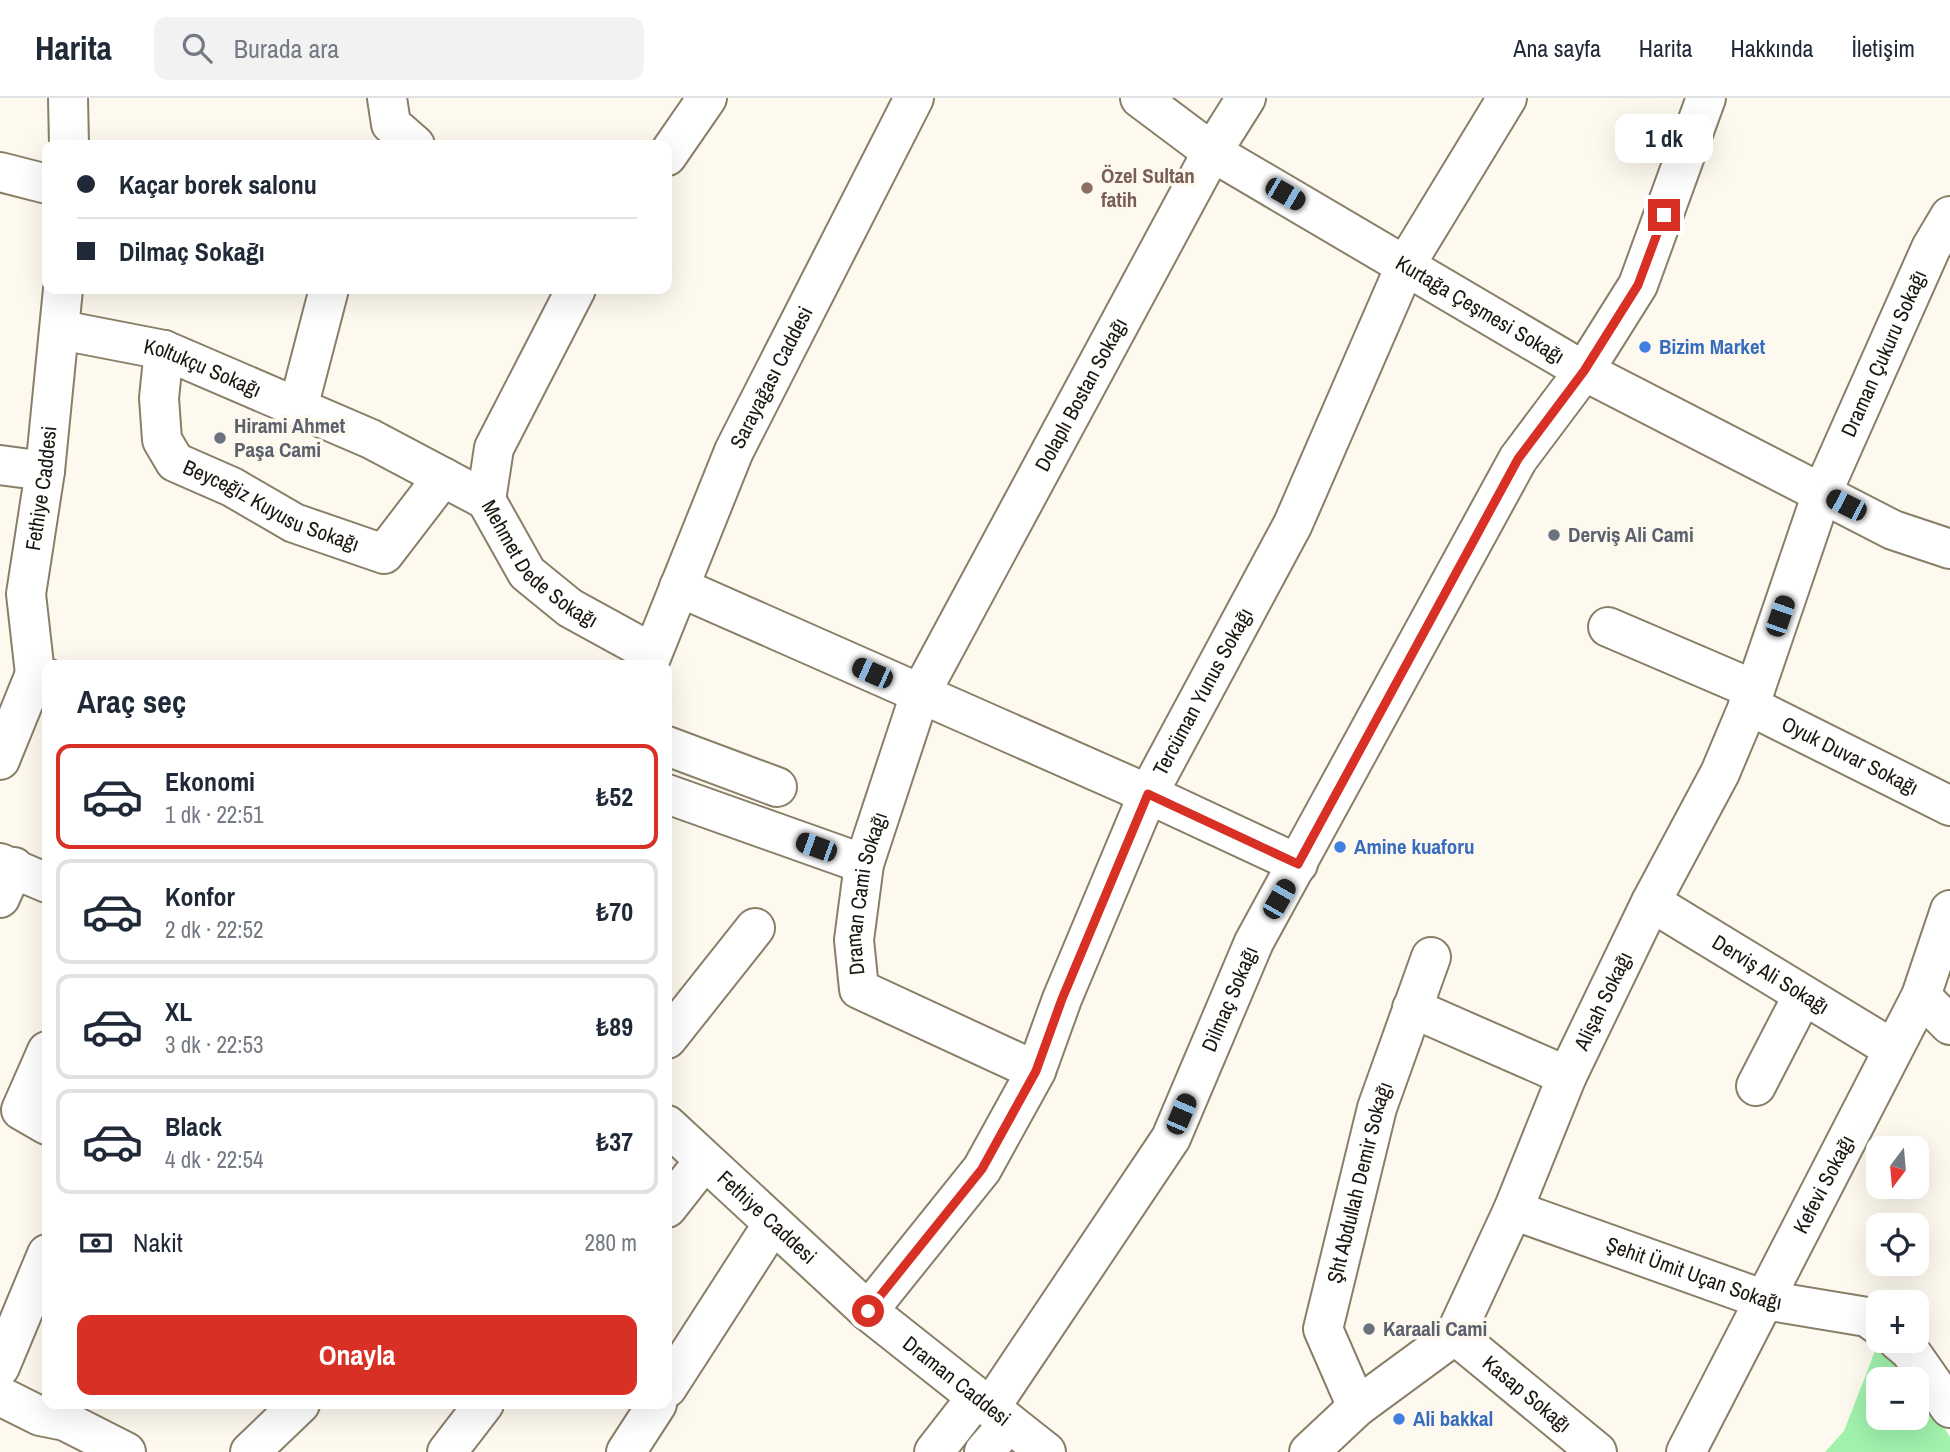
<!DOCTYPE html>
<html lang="tr">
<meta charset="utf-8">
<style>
:root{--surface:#fff;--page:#f2f2f3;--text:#1f2937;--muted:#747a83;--line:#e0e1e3;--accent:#d93025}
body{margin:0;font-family:"Archivo Narrow",sans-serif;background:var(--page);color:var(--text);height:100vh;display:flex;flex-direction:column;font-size:26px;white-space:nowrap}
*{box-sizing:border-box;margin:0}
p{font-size:23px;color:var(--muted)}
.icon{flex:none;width:38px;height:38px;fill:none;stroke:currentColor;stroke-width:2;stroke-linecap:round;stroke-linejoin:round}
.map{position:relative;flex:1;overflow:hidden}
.side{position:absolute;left:42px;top:562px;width:630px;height:749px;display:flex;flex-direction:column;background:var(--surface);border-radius:14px;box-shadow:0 7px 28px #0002}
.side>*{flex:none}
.hud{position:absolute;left:42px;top:42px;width:630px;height:154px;border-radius:14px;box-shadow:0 7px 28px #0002;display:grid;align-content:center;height:154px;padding:0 35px;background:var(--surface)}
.needle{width:46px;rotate:196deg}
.buttons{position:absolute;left:1866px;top:1038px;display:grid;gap:14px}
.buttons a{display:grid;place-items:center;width:63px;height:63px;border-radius:14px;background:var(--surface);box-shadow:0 7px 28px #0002;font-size:35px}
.end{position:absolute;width:32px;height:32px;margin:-16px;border:9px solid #d93025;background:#fff;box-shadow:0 0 0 4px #fff}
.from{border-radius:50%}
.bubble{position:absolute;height:49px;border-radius:14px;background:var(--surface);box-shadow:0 7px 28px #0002;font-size:23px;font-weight:700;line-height:49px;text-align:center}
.car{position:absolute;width:21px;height:42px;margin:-21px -10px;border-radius:9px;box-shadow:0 0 5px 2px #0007;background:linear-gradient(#222 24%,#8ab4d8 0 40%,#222 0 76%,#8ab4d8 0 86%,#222 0)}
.hud b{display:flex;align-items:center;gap:24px;height:66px;font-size:26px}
.hud b+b{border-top:2px solid var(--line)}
.hud i{width:18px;height:18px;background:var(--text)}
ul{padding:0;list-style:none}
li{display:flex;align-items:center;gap:21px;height:105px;margin:0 14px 10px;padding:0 21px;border:4px solid var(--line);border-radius:14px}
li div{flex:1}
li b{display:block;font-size:26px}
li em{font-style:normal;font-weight:700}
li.current{border-color:var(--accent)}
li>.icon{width:63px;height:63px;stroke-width:1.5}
h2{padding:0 35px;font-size:32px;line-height:84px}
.pay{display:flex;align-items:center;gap:18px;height:77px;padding:0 35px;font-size:26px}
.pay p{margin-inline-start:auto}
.primary-button{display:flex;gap:14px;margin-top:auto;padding:14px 35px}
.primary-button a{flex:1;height:80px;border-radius:14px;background:var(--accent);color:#fff;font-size:28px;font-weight:700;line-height:80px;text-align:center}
header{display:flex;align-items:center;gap:42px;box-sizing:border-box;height:98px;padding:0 35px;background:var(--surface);border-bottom:2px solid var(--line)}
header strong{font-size:33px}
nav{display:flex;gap:38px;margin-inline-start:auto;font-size:24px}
.search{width:490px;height:63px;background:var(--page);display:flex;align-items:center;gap:18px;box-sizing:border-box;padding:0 24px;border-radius:14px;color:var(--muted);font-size:26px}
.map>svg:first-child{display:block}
.green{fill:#a0f2ad}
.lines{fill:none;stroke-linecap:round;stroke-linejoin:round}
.minor-casing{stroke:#897f67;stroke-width:42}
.minor{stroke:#fff;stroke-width:38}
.route{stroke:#d93025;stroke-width:9}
.education-dot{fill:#8d6e63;stroke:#fdf9ee;stroke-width:2.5}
.shop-dot{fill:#3f7fe0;stroke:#fdf9ee;stroke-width:2.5}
.worship-dot{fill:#6b7280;stroke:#fdf9ee;stroke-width:2.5}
.labels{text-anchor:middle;stroke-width:7;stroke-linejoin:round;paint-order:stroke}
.education-label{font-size:21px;font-weight:bold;fill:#785e54;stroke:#fdf9ee;text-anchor:start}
.street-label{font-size:21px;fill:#1c180f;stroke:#fdf9ee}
.shop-label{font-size:21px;font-weight:bold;fill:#366cbe;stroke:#fdf9ee;text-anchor:start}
.worship-label{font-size:21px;font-weight:bold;fill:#5b616d;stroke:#fdf9ee;text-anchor:start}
</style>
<header>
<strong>Harita</strong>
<div class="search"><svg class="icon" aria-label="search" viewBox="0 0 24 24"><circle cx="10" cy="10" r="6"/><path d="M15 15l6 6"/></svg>Burada ara</div>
<nav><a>Ana sayfa</a><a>Harita</a><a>Hakkında</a><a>İletişim</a></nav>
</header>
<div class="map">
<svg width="1950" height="1354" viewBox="0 0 1950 1354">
<rect width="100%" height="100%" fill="#fdf9ee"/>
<!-- green -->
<path class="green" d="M 1875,1253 L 1900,1260 L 1913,1281 L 1878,1281 L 1878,1320 L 1916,1320 L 1916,1286 L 1950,1339 L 1950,1354 L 1825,1354 L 1844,1333 Z"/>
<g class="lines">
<!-- minor casing -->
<g class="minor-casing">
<g id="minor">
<path d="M 68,0 L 69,47"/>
<path d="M 387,0 L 391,26 L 415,47"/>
<path id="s1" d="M 1140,0 L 1212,54 L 1584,273 L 1893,432 L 1950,451"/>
<path d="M 667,58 L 707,0"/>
<path d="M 0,74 L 47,86"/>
<path id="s2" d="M 576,191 L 494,350 L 486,402 L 527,475 L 570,510 L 652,555"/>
<path id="s3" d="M 61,232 L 164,252 L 371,341 L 486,402"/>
<path id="s4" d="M 164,252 L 159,300 L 162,342 L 175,364 L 232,389 L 294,425 L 384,456 L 443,379"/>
<path d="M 298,310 L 329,191"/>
<path d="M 0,367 L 45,373"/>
<path d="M 679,489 L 1148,696 L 1298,766"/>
<path d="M 1608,529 L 1755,592"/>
<path id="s5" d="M 648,567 L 734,353 L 914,0"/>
<path id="s6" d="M 47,580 L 35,576 L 26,496 L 45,373 L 63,191"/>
<path id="s7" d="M 1748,607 L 1950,708"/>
<path d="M 667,648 L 777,689"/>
<path d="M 0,662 L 35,576"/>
<path d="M 667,696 L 864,766"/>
<path d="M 0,765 L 47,785"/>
<path d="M 0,800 L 14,769"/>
<path id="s8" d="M 1651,804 L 1891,950"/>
<path d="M 1921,898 L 1950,927"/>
<path d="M 1412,910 L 1567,978"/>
<path d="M 667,941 L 755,830"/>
<path d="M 47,953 L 21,1012 L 47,1027"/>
<path id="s9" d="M 1036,973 L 859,891 L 854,842 L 864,766 L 920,596 L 1212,54 L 1246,0"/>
<path d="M 1756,988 L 1803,897"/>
<path id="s10" d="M 667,1027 L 868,1213 L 1046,1354"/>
<path d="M 667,1110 L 704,1063"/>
<path id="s11" d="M 1513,1112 L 1765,1202 L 1867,1219 L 1878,1227"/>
<path id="s12" d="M 868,1213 L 982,1071 L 1036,973 L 1062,901 L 1148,696 L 1293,426 L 1406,166 L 1507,0"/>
<path id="s13" d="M 1455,1237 L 1597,1354"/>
<path d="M 1897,1242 L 1910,1253 L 1950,1310"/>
<path d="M 0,1269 L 47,1156"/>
<path d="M 667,1290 L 772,1127"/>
<path d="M 0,1298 L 40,1318 L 65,1323 L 126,1354"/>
<path id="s14" d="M 1357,1309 L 1323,1231 L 1377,1010 L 1431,859"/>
<path id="s15" d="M 990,1310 L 1171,1040 L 1254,844 L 1518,361 L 1584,273 L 1638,187 L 1706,0"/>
<path d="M 250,1354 L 300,1306"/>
<path d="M 447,1354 L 484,1306"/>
<path d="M 626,1354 L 657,1306"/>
<path d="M 934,1354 L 976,1300"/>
<path d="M 984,1354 L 1009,1325"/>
<path id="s16" d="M 1309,1354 L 1357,1309 L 1455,1237 L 1513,1112 L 1567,978 L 1651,804 L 1720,675 L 1755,592 L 1822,395 L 1931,150 L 1950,118"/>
<path id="s17" d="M 1686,1354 L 1921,898 L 1950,812"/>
</g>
</g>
<!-- minor -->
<use href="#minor" class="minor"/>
</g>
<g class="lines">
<!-- route -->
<path class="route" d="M 868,1213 L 982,1071 L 1036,973 L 1062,901 L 1148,696 L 1298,766 L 1518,361 L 1584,273 L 1638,187 L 1664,117"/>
</g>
<!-- markers -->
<circle class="education-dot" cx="1087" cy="90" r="7"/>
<g class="shop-dot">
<circle cx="1645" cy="249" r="7"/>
<circle cx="1340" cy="749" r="7"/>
<circle cx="1399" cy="1321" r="7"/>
</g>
<g class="worship-dot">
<circle cx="220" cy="340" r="7"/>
<circle cx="1554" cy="437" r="7"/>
<circle cx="1369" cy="1231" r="7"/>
</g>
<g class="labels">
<!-- education labels -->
<g class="education-label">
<text x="1101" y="85">Özel Sultan<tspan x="1101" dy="24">fatih</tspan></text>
</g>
<!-- street labels -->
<g class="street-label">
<text dy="7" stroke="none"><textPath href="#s1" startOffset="401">Kurtağa Çeşmesi Sokağı</textPath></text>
<text dy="7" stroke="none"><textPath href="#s16" startOffset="1260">Draman Çukuru Sokağı</textPath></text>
<text dy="7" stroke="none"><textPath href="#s3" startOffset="147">Koltukçu Sokağı</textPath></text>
<text dy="7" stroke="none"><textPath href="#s5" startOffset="313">Sarayağası Caddesi</textPath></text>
<text dy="7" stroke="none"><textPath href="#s9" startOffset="840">Dolaplı Bostan Sokağı</textPath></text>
<text dy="7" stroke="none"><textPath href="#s6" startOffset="200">Fethiye Caddesi</textPath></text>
<text dy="7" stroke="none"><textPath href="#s4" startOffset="222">Beyceğiz Kuyusu Sokağı</textPath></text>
<text dy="7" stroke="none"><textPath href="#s2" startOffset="317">Mehmet Dede Sokağı</textPath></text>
<text dy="7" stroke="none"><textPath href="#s12" startOffset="709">Tercüman Yunus Sokağı</textPath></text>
<text dy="7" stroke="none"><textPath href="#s7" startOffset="114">Oyuk Duvar Sokağı</textPath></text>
<text dy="7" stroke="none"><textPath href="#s9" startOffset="292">Draman Cami Sokağı</textPath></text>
<text dy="7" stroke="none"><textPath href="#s8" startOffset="140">Derviş Ali Sokağı</textPath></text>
<text dy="7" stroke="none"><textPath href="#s15" startOffset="476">Dilmaç Sokağı</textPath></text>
<text dy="7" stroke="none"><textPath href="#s16" startOffset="553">Alişah Sokağı</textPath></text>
<text dy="7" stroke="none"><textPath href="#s14" startOffset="236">Şht Abdullah Demir Sokağı</textPath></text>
<text dy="7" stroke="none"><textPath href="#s17" startOffset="301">Kefevi Sokağı</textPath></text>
<text dy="7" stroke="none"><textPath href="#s10" startOffset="136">Fethiye Caddesi</textPath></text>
<text dy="7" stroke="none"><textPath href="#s11" startOffset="192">Şehit Ümit Uçan Sokağı</textPath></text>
<text dy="7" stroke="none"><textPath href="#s10" startOffset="387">Draman Caddesi</textPath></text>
<text dy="7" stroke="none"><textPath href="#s13" startOffset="93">Kasap Sokağı</textPath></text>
</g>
<!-- shop labels -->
<g class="shop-label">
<text x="1659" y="256">Bizim Market</text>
<text x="1354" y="756">Amine kuaforu</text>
<text x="1413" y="1328">Ali bakkal</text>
</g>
<!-- worship labels -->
<g class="worship-label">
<text x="234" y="335">Hirami Ahmet<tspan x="234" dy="24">Paşa Cami</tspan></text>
<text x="1568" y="444">Derviş Ali Cami</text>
<text x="1383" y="1238">Karaali Cami</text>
</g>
</g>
</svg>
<div class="buttons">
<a><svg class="needle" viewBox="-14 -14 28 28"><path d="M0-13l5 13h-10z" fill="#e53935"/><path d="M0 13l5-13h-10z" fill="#747a83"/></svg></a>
<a><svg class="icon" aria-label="locate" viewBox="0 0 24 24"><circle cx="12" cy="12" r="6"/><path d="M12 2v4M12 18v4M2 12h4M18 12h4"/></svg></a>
<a>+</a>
<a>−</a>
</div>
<i class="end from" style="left:868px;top:1213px"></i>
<i class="end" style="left:1664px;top:117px"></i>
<div class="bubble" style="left:1615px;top:16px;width:98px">1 dk</div>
<i class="car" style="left:1285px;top:96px;rotate:120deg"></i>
<i class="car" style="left:1846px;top:407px;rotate:297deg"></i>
<i class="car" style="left:1780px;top:518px;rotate:19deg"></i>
<i class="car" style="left:872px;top:575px;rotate:294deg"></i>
<i class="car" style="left:816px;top:749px;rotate:290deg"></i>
<i class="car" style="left:1279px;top:801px;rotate:30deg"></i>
<i class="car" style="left:1181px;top:1016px;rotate:23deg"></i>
<div class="hud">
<b><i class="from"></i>Kaçar borek salonu</b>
<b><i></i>Dilmaç Sokağı</b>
</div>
<section class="side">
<h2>Araç seç</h2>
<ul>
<li class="current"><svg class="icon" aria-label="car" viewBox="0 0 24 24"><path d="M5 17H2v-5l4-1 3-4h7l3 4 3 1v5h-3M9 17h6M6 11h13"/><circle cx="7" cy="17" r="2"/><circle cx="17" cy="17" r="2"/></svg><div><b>Ekonomi</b><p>1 dk · 22:51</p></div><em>₺52</em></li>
<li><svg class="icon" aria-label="car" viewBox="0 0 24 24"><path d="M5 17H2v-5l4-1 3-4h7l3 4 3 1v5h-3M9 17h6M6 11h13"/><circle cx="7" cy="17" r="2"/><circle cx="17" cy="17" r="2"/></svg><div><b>Konfor</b><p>2 dk · 22:52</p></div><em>₺70</em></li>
<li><svg class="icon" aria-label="car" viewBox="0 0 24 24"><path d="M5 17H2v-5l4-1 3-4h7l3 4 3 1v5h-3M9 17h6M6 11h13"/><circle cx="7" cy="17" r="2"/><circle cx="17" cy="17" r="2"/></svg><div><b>XL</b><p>3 dk · 22:53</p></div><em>₺89</em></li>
<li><svg class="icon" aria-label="car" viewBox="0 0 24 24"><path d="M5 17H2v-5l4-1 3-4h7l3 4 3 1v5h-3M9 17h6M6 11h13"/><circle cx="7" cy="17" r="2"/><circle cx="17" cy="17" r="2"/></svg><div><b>Black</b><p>4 dk · 22:54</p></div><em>₺37</em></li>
</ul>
<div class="pay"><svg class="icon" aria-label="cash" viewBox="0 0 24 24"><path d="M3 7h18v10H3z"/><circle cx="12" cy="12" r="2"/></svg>Nakit<p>280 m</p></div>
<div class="primary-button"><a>Onayla</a></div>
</section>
</div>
